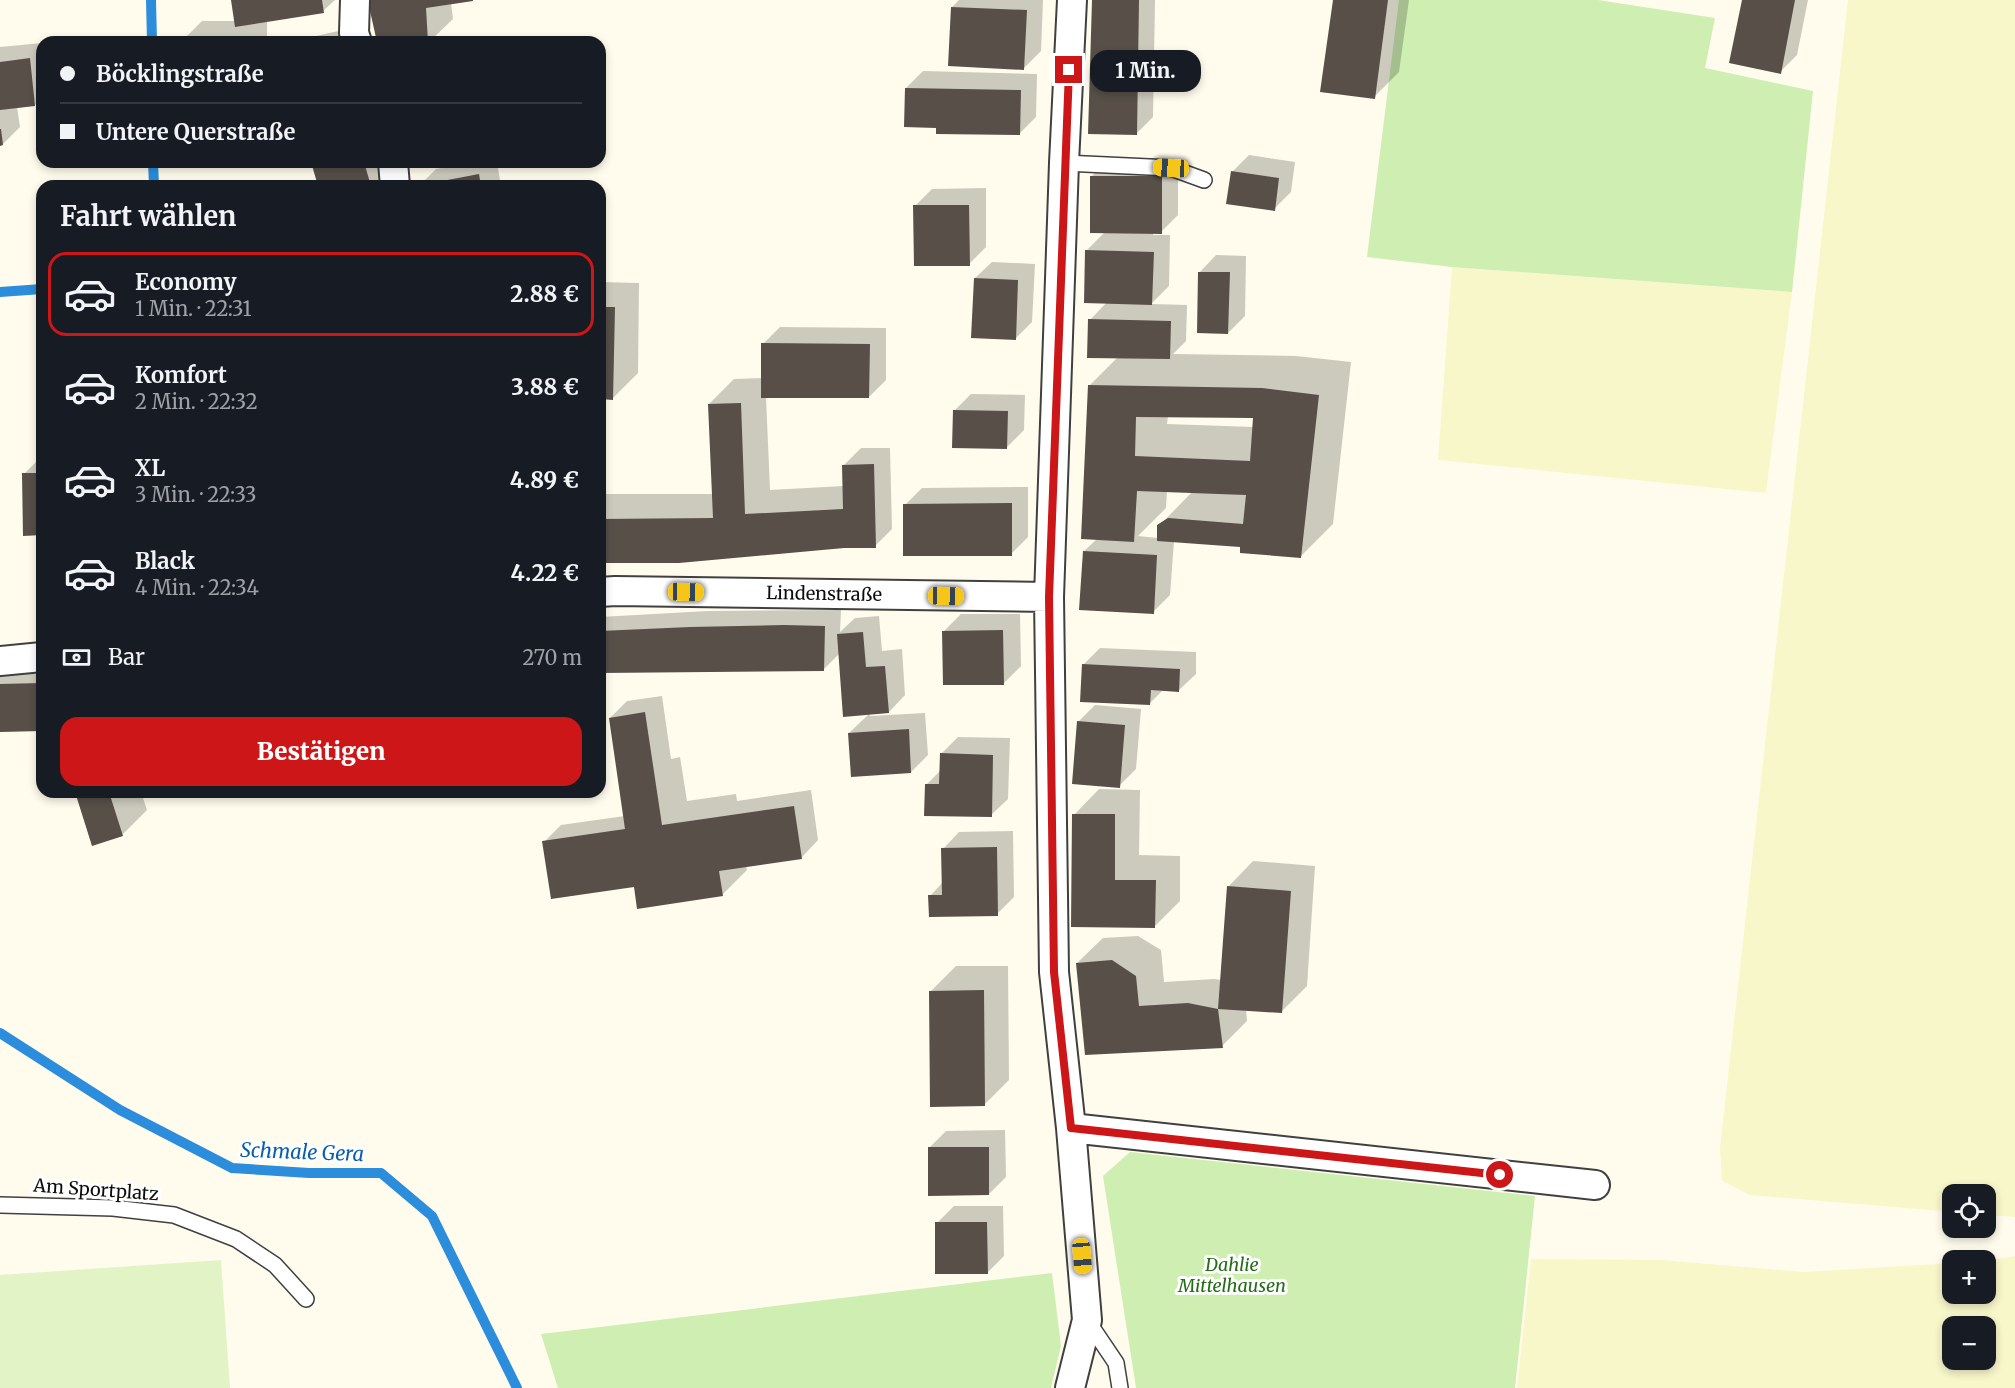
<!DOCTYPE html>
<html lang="de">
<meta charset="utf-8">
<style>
:root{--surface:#171b24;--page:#242831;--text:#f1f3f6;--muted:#9ea1a6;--line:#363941;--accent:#cc1617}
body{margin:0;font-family:Merriweather,serif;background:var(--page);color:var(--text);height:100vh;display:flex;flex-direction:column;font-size:22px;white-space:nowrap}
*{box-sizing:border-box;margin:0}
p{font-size:20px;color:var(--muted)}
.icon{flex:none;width:33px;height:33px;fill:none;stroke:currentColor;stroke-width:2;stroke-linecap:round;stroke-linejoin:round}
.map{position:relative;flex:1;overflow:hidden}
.panel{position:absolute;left:36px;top:180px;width:570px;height:618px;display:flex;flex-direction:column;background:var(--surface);border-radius:18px;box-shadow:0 3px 9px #0003}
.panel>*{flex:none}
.top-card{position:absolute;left:36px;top:36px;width:570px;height:132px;border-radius:18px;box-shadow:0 3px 9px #0003;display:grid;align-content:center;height:132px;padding:0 24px;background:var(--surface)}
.fabs{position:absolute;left:1942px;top:1184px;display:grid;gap:12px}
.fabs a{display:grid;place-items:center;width:54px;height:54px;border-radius:12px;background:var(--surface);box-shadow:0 3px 9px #0003;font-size:30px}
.end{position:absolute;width:27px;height:27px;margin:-14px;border:8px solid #cc1617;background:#fff;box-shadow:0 0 0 3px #fff}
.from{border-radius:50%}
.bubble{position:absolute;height:42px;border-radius:18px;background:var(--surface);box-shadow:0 3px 9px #0003;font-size:20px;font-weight:800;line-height:42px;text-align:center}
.car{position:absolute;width:18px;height:36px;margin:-18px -9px;border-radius:8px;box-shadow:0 0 4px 2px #0007;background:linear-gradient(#f5c518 24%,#345 0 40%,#f5c518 0 76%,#345 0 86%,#f5c518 0)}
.top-card b{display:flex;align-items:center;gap:21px;height:57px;font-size:22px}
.top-card b+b{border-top:2px solid var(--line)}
.top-card i{width:15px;height:15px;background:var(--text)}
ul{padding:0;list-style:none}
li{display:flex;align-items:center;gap:18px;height:84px;margin:0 12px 9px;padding:0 12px;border:3px solid transparent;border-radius:18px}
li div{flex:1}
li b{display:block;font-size:22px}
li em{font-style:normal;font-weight:800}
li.selected{border-color:var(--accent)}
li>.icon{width:54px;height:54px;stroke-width:1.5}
h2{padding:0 24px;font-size:27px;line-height:72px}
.pay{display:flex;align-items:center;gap:15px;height:66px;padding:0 24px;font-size:22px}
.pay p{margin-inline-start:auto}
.primary-button{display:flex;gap:12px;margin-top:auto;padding:12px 24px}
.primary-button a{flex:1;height:69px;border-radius:18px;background:var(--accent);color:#fff;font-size:24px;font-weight:800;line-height:69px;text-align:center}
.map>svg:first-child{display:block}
.farmland{fill:#f8f7ca;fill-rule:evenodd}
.green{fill:#cfeeb2}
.pitch{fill:#e2f4c5}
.shadow{fill:#0003;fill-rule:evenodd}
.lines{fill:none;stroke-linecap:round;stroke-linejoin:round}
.stream{stroke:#2b8ddc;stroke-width:10}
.building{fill:#574f48;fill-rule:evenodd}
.service-casing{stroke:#404040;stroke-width:18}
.minor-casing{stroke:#404040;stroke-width:32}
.service{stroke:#fff;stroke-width:15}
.minor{stroke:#fff;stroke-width:28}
.route{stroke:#cc1617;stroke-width:8}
.labels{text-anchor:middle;stroke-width:6;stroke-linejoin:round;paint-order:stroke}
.street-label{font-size:18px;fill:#0d0d0d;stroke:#fff}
.park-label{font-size:18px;font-style:italic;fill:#246c16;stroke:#fff}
.water-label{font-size:20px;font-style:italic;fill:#095eac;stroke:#fff}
</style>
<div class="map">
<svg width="2015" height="1388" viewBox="0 0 2015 1388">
<rect width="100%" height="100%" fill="#fffced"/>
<!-- farmland -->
<path class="farmland" d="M 1848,0 L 2015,0 L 2015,1217 L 1986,1215 L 1986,1194 L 1953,1194 L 1953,1212 L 1750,1195 L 1722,1181 L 1720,1148 Z
M 1452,267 L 1792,292 L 1766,493 L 1438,460 Z
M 2015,1256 L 2015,1388 L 1517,1388 L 1531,1259 L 1661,1260 L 1804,1272 L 1953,1263 L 1953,1293 L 1986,1293 L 1986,1261 ZM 1953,1326 L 1986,1326 L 1986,1359 L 1953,1359 Z"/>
<!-- green -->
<path class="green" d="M 1399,0 L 1598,0 L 1715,18 L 1705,68 L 1813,91 L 1792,292 L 1452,267 L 1367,257 Z
M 1130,1152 L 1535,1196 L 1515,1388 L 1136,1388 L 1103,1176 Z
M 1052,1273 L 1061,1346 L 1051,1388 L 558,1388 L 541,1334 Z"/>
<!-- pitch -->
<path class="pitch" d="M 221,1260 L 230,1388 L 0,1388 L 0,1275 Z"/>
<!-- shadow -->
<path class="shadow" d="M 232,0 L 335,0 L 323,11 L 267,20 L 267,42 L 185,42 L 185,38 L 202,21 L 236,21 Z
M 371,0 L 472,0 L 451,3 L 453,19 L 429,42 L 379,42 Z
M 959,0 L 1043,0 L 1041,51 L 1024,68 L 952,7 Z
M 1093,0 L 1155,0 L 1153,117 L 1136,134 Z
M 1334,0 L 1409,0 L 1399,72 L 1374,97 Z
M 1743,0 L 1808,0 L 1797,55 L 1780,72 Z
M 352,28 L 355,42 L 289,42 Z
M 117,39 L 117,42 L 70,42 Z
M 42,43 L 42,98 L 35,105 L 17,107 L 20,127 L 3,144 L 0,144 L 0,47 Z
M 923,71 L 1037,74 L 1036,117 L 1019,134 L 938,127 L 906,88 Z
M 1249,155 L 1295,162 L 1291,192 L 1274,209 L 1232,172 Z
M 1108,160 L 1178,160 L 1178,215 L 1161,232 L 1153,232 L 1153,235 L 1170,235 L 1169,286 L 1151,304 L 1187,305 L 1186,341 L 1173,354 L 1296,356 L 1351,362 L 1333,524 L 1300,557 L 1241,545 L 1174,541 L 1170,595 L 1153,612 L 1084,551 L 1097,539 L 1089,386 L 1118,357 L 1090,320 L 1107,302 L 1086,251 L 1105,232 L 1091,177 ZM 1168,415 L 1255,416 L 1254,427 L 1167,424 ZM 1167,490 L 1193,491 L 1159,526 L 1158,538 L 1138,536 L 1166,508 Z
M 313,162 L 385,162 L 392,186 L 319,186 Z
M 475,162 L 497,162 L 501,186 L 419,186 L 436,169 Z
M 986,188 L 986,247 L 969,264 L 915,206 L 932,189 Z
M 1216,255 L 1246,256 L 1245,316 L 1228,333 L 1200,272 Z
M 992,262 L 1035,264 L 1032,322 L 1015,339 L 975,278 Z
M 600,282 L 639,283 L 638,373 L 613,398 L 600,398 Z
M 780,327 L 886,328 L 886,380 L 869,397 L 766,397 L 770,490 L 844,486 L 844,465 L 861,448 L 890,448 L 892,529 L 875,546 L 600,562 L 600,484 L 603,484 L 604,494 L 713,494 L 709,404 L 734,379 L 763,378 L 763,344 Z
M 971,394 L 1025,395 L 1024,430 L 1007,447 L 954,411 Z
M 41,457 L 42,457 L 42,534 L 24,474 Z
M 1028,487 L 1028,537 L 1011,554 L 905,505 L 922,488 Z
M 841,610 L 840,632 L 855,618 L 879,616 L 882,651 L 902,649 L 905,695 L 889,712 L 869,713 L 870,716 L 925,713 L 928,755 L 911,772 L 849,733 L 869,714 L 840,653 L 823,670 L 600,672 L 600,617 L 708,611 Z
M 961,614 L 1020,614 L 1021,666 L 1004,683 L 944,631 Z
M 1100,648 L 1196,652 L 1196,674 L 1179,690 L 1163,690 L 1150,703 L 1083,665 Z
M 42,667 L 42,730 L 0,731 L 0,671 Z
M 662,696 L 671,759 L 680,757 L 687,801 L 736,794 L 737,801 L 811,790 L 818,840 L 802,857 L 746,865 L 747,870 L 722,895 L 635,885 L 544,842 L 561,825 L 625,816 L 610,718 L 627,701 Z
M 1095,705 L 1141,709 L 1136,769 L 1119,786 L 1078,722 Z
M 958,737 L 1010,738 L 1008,799 L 991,815 L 926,785 L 941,770 L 941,754 Z
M 1099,789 L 1140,790 L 1139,855 L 1180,856 L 1180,901 L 1154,927 L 1073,926 L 1074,815 Z
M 77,792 L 141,792 L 147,810 L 122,835 Z
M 1013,831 L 1014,897 L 997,914 L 930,896 L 943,882 L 943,849 L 959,832 Z
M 1253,861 L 1315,866 L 1307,986 L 1282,1011 L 1246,1009 L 1247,1021 L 1222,1046 L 1087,1054 L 1077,963 L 1103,938 L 1138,936 L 1161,950 L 1164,982 L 1214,979 L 1222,980 L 1228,887 Z
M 956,966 L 1008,966 L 1009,1080 L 984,1105 L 931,991 Z
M 1005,1130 L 1006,1177 L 989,1194 L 929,1148 L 946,1131 Z
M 954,1206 L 1003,1206 L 1004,1256 L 987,1273 L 937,1223 Z"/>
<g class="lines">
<!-- stream -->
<path class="stream" d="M 151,0 L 152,42
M 153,162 L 154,186
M 0,292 L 42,289
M 0,1033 L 120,1110 L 232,1168 L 309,1173 L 381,1173 L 432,1216 L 517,1388"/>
</g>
<!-- building -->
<path class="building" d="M 231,0 L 322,0 L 324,13 L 235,27 Z
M 369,0 L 473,0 L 473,1 L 426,8 L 428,42 L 377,42 L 370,11 Z
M 1092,0 L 1139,0 L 1137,135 L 1088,134 Z
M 1333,0 L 1388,0 L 1375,99 L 1320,92 Z
M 1742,0 L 1795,0 L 1781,74 L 1729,63 Z
M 951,7 L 1027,10 L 1024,70 L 948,66 Z
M 251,37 L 251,42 L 183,42 L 183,38 Z
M 30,58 L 35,106 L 0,110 L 0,62 Z
M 905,88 L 1021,90 L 1020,135 L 936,134 L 936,128 L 904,127 Z
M 0,129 L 1,129 L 3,145 L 0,146 Z
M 311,162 L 364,162 L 371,186 L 318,186 Z
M 1231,171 L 1279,178 L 1275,211 L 1226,204 Z
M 479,174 L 481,186 L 421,186 L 421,185 Z
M 1090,176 L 1162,176 L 1162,234 L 1090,233 Z
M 913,205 L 969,205 L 970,266 L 914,266 Z
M 1085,250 L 1154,252 L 1152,305 L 1084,303 Z
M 1198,272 L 1230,272 L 1228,334 L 1197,333 Z
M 974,278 L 1018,280 L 1016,340 L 971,338 Z
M 600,307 L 615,307 L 613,400 L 600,399 Z
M 1088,319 L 1171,321 L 1170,359 L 1087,358 Z
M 761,343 L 870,344 L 869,398 L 761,398 Z
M 1088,385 L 1262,388 L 1319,395 L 1301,558 L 1240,553 L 1240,547 L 1157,541 L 1157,525 L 1168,518 L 1243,524 L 1246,495 L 1137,491 L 1134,542 L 1081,539 ZM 1136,417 L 1253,418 L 1250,461 L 1135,456 Z
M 741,403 L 745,514 L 843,509 L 842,465 L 874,464 L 876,548 L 844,548 L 679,563 L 600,563 L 600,519 L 713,518 L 708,404 Z
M 953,410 L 1008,411 L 1007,449 L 952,448 Z
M 22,473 L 42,473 L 42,535 L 23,536 Z
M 1012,503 L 1012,556 L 903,556 L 903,504 Z
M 1083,551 L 1157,555 L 1154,614 L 1079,610 Z
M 784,625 L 825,626 L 824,671 L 600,673 L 600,631 L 690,627 Z
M 1003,630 L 1004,685 L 943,685 L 942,631 Z
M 863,632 L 866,667 L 885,666 L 889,713 L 843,717 L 837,634 Z
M 1082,664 L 1180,669 L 1179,692 L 1151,690 L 1150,705 L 1080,702 Z
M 42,683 L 42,731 L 0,732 L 0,684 Z
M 645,712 L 662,825 L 794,806 L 802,859 L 719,871 L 723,896 L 637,909 L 634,887 L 551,899 L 542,841 L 625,829 L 609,718 Z
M 1077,721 L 1125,725 L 1120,788 L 1072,784 Z
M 909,729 L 911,773 L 851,777 L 848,733 Z
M 940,753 L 993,755 L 992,817 L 924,816 L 925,784 L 939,784 Z
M 75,792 L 109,792 L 123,836 L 92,846 Z
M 1072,814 L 1115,814 L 1115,880 L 1156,880 L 1155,928 L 1071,927 Z
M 997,847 L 998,916 L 929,917 L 928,895 L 942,895 L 941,848 Z
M 1227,886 L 1291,891 L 1282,1013 L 1218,1009 Z
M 1112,960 L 1136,976 L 1139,1006 L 1188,1003 L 1218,1009 L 1223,1048 L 1085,1055 L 1076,963 Z
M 984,990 L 985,1106 L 930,1107 L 929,991 Z
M 928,1147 L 989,1147 L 989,1195 L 928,1196 Z
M 935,1222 L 987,1222 L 988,1274 L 935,1274 Z"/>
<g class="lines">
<!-- service casing -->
<g class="service-casing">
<path id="service" d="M 1064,163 L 1171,168 L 1204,180
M 0,1205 L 113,1208 L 174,1215 L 236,1239 L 275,1265 L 306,1299
M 1087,1320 L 1116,1363 L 1120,1388"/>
</g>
<!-- minor casing -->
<g class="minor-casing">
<path id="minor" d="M 355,0 L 354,33 L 357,42
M 393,162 L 395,186
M 600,592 L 615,591 L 1049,597
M 0,661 L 42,657
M 1071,1128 L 1595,1185
M 1070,1388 L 1087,1320 L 1071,1128 L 1054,972 L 1049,597 L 1064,163 L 1072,0"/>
</g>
<!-- service -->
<use href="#service" class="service"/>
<!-- minor -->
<use href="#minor" class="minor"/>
</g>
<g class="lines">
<!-- route -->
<path class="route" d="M 1069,70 L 1049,597 L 1054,972 L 1071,1128 L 1500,1175"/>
</g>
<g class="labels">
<!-- street labels -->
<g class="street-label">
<text transform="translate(824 594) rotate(1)" y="6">Lindenstraße</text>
<text transform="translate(96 1190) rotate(4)" y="6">Am Sportplatz</text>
</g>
<!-- park labels -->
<g class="park-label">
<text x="1232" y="1271">Dahlie<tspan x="1232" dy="21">Mittelhausen</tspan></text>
</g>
<!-- water labels -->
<g class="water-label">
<text transform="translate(302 1152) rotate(2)" y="7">Schmale Gera</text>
</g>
</g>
</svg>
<div class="fabs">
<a><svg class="icon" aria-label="locate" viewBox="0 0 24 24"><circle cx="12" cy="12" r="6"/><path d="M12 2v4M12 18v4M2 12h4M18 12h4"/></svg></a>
<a>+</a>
<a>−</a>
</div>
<i class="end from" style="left:1500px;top:1175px"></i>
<i class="end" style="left:1069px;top:70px"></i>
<div class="bubble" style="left:1090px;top:50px;width:111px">1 Min.</div>
<i class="car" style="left:1171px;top:168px;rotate:273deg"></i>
<i class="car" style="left:686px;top:592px;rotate:91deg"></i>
<i class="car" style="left:946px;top:596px;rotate:91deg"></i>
<i class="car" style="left:1082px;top:1256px;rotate:175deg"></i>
<div class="top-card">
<b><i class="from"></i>Böcklingstraße</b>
<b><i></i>Untere Querstraße</b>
</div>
<section class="panel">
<h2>Fahrt wählen</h2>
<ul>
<li class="selected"><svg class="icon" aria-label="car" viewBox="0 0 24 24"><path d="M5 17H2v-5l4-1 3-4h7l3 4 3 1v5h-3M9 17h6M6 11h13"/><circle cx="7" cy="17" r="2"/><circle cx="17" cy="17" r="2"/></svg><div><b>Economy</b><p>1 Min. · 22:31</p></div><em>2.88 €</em></li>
<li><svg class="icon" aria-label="car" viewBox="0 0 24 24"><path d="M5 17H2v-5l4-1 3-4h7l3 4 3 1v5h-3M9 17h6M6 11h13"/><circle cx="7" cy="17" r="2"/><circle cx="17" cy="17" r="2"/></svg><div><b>Komfort</b><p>2 Min. · 22:32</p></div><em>3.88 €</em></li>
<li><svg class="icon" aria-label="car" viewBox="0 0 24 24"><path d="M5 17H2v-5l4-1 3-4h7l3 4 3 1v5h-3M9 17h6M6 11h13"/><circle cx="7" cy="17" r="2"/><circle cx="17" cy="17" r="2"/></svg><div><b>XL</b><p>3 Min. · 22:33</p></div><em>4.89 €</em></li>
<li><svg class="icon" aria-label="car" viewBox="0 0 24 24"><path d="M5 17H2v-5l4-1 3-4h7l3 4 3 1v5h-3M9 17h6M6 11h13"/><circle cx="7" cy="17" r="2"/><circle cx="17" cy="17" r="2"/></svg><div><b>Black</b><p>4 Min. · 22:34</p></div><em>4.22 €</em></li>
</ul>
<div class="pay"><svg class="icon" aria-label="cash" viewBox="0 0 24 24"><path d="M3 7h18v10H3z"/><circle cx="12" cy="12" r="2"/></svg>Bar<p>270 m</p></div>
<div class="primary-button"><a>Bestätigen</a></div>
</section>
</div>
